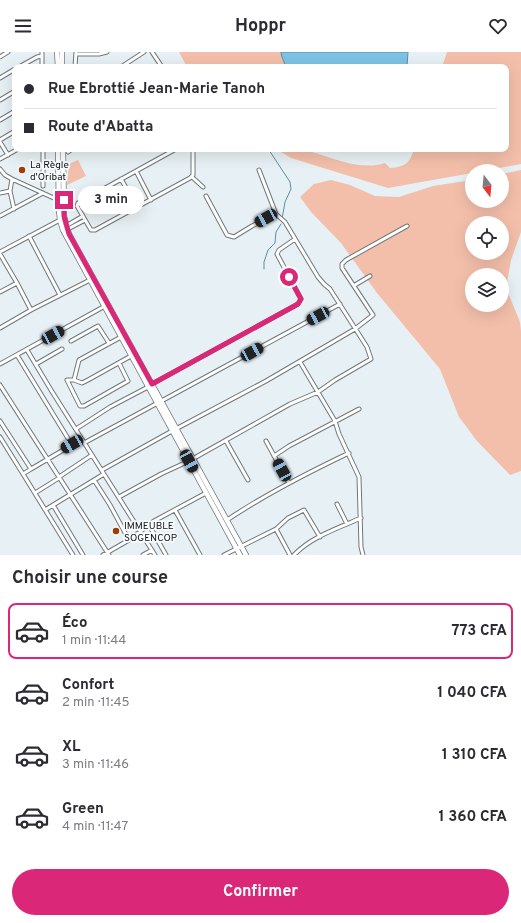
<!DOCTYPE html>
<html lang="fr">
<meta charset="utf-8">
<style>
:root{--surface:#fff;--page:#f2f2f3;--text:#2b2b33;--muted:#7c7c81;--line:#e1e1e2;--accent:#db2777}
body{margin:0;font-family:Overpass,sans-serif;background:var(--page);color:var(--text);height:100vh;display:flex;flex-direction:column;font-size:15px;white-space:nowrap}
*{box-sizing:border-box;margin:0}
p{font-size:13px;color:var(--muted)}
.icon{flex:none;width:22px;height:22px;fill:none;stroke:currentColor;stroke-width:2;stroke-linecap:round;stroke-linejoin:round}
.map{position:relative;height:503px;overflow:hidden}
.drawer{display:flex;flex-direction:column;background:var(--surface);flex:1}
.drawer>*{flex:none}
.guide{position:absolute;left:12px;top:12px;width:497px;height:88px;border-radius:8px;box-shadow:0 4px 16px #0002;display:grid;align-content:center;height:88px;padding:0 12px;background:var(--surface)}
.needle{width:26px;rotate:164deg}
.tools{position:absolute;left:465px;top:112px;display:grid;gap:8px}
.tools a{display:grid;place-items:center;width:44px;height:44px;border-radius:50%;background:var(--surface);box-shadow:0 4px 16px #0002;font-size:20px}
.end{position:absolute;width:18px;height:18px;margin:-9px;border:5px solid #db2777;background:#fff;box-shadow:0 0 0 2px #fff}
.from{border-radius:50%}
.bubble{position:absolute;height:28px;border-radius:14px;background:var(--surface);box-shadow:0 4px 16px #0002;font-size:13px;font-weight:700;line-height:28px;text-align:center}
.car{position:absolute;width:12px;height:24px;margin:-12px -6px;border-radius:5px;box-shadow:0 0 3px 1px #0007;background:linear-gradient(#222 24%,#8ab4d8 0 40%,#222 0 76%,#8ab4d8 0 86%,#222 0)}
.guide b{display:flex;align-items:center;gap:14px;height:38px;font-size:15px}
.guide b+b{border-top:1px solid var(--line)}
.guide i{width:10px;height:10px;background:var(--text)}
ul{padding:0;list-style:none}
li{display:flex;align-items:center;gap:12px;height:56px;margin:0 8px 6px;padding:0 4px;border:2px solid transparent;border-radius:8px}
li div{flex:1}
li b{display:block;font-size:15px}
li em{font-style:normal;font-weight:700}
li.on{border-color:var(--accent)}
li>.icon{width:36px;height:36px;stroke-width:1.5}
h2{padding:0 12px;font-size:18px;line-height:48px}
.cta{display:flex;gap:8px;margin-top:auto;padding:8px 12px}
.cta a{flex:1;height:46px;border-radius:24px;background:var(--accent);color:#fff;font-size:16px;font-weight:700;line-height:46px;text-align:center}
header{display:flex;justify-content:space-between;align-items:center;height:52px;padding:0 12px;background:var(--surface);font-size:18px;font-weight:700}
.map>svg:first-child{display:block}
.green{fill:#f3bfaa;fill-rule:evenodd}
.water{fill:#7dc3e3;stroke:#5c8ea5}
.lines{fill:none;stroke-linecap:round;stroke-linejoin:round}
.stream{stroke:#5c8ea5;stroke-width:1}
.street-casing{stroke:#70787c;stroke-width:5}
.secondary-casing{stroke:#70787c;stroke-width:6}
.street{stroke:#fff;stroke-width:3}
.secondary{stroke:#fff;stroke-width:4.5}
.route{stroke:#db2777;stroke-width:5}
.poi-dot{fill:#a03d04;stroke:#f8fcfe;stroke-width:1.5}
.labels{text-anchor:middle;stroke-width:3.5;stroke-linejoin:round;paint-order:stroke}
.poi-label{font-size:10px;fill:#0f1213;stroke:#f8fcfe;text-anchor:start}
</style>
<header><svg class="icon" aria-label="menu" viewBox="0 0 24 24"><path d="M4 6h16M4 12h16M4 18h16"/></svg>Hoppr<svg class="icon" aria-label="heart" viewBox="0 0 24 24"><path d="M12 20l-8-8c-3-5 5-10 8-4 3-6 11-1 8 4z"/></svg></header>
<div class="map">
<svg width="521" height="503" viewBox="0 0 521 503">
<rect width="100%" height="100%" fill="#e7f0f4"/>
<!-- green -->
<path class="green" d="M 179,0 L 281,0 C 281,6 285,9 285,15 L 187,15 Z
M 447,0 L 521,0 L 521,112 L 483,119 L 472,119 L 472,121 L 388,136 L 291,106 L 276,97 C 284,97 293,96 301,97 C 327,103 358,120 385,111 L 390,116 C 405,115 410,111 414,97 L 506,97 L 506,15 L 442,15 Z
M 78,108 L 86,124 L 67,133 L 69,112 Z
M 521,118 L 521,180 L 511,208 L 506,236 L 520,270 L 521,279 L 521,419 L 510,423 L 477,389 L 459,365 L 440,317 L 377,241 L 341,191 L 312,161 L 300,145 L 314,132 L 331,128 L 350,133 L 375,144 L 399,145 L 433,134 L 472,128 L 472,149 L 502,149 L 502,122 ZM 472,171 L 502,171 L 502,201 L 472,201 ZM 472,223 L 502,223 L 502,253 L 472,253 Z"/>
<!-- water -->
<path class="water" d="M 281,0 L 408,0 L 407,15 L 285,15 C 285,9 281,6 281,0 Z"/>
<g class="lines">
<!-- stream -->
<path class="stream" d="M 270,97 L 269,98 L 290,130 L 291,137 L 285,150 L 282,167
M 264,217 L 264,210 L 268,198 L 275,191 L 276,180 L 281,172"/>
<!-- street casing -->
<g class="street-casing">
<path id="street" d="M 42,0 L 42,15
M 152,0 L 162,15
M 76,2 L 99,2 L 107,0
M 0,5 L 8,0
M 19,15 L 37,5 L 42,4
M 75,15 L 76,0
M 121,15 L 144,0
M 0,26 L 15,17
M 0,48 L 15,39
M 0,68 L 15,59
M 0,88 L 15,79
M 0,90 L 8,103
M 43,97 L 43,134
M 176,97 L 78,151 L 77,154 L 91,178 L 95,178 L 190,126 L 193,123 L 193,97
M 68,100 L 72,97
M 0,107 L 18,97
M 0,117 L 5,123 L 12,127 L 58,148 L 63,148
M 259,118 L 276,162
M 136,119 L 151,148
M 192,125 L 203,135
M 12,127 L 10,139 L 14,157
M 121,127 L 137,155
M 0,141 L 10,139
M 0,164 L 43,141
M 66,174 L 83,164
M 68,177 L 85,168
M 29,184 L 60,243
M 0,200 L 60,168
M 0,202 L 17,231 L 31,258
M 355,233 L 370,224
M 0,240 L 17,231
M 0,276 L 31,258 L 90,228
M 71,289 L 98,274 L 109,291
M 27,298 L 51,338 L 155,503
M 17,303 L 72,393
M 300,310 L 335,369 L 339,382 L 359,425 L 361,495 L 363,503
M 119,311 L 128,329 L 84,354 L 80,354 L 67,328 L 74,328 L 82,331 L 88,328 L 131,304
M 0,312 L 105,254
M 36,312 L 62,297
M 74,328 L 79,308 L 121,285
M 152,332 L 298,252 L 301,247 L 277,202 L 279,198 L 295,187
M 0,333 L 109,503
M 0,369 L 31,417 L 82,387
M 76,377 L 110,355 L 148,335
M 0,385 L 23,422
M 226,389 L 248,428
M 266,389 L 289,431
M 84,391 L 340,252
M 274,404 L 289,394 L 359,357
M 31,417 L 23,422 L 73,503
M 102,418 L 172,379 L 266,329 L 355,277 L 373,263 L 371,260 L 342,216 L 342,212 L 346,208 L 407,174
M 59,425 L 92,403
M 94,428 L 110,453 L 129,488
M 35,441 L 59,426
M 119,445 L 161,422 L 189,409 L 290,352 L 318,340 L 335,328 L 371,307 L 367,295 L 330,237 L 324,232 L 318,225 L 285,170 L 276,162 L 252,174 L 234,185 L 227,183 L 206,144
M 337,452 L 347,472
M 53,453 L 83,503
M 45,458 L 104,422
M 175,458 L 200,503
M 227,468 C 266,442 307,421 349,401
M 149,473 L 166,503
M 276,477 L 290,503
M 103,503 L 129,488 L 154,469 L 206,441
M 143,503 L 152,498
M 224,503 L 276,477 L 288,466 L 304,458 L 320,485
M 294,503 C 311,485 338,476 361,466"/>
</g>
<!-- secondary casing -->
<g class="secondary-casing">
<path id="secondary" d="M 57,0 L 58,15
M 62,0 L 62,15
M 58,97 L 59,159 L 60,168 L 63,178 L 240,503
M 63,97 L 64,164 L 69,182 L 246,503"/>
</g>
<!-- street -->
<use href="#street" class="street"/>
<!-- secondary -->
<use href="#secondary" class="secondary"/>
</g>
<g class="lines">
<!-- route -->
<path class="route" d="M 64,148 L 64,164 L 69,182 L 152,332 L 298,252 L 301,247 L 289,225"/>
</g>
<!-- markers -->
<g class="poi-dot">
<circle cx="22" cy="118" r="4"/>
<circle cx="116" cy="479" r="4"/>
</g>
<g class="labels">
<!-- poi labels -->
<g class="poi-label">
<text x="30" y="116">La Règle<tspan x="30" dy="12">d'Oribat</tspan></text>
<text x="124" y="477">IMMEUBLE<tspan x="124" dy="12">SOGENCOP</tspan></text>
</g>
</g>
</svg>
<div class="tools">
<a><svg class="needle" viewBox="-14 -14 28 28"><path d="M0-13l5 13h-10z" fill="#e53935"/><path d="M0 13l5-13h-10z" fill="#7c7c81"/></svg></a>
<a><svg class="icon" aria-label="locate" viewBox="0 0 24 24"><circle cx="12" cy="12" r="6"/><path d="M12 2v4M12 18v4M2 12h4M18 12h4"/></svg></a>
<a><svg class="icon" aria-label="layers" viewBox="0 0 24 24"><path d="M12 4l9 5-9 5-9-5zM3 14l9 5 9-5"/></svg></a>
</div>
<i class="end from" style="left:289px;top:225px"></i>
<i class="end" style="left:64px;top:148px"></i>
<div class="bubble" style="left:78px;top:134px;width:66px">3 min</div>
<i class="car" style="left:266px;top:166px;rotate:241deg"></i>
<i class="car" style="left:318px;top:264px;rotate:242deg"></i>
<i class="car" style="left:53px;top:283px;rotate:61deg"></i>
<i class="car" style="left:252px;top:300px;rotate:61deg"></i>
<i class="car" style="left:72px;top:392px;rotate:240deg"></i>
<i class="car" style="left:189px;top:409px;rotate:152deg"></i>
<i class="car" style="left:282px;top:418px;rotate:331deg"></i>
<div class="guide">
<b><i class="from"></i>Rue Ebrottié Jean-Marie Tanoh</b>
<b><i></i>Route d'Abatta</b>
</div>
</div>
<section class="drawer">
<h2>Choisir une course</h2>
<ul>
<li class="on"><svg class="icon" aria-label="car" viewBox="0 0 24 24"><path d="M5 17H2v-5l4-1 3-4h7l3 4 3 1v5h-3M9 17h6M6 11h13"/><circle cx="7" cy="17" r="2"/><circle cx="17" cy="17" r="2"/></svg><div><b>Éco</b><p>1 min · 11:44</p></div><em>773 CFA</em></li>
<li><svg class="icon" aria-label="car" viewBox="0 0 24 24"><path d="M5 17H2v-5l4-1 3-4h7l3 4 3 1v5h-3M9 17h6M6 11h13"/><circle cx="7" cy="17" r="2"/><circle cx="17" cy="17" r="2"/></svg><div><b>Confort</b><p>2 min · 11:45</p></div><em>1 040 CFA</em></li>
<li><svg class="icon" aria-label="car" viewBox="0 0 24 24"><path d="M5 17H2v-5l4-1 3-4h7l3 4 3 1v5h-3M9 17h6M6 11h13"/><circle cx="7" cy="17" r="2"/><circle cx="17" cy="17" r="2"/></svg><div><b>XL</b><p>3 min · 11:46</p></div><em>1 310 CFA</em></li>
<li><svg class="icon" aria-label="car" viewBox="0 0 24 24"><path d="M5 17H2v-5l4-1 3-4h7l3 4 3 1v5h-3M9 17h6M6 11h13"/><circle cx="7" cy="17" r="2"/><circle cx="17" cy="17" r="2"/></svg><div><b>Green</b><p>4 min · 11:47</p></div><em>1 360 CFA</em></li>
</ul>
<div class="cta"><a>Confirmer</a></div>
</section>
